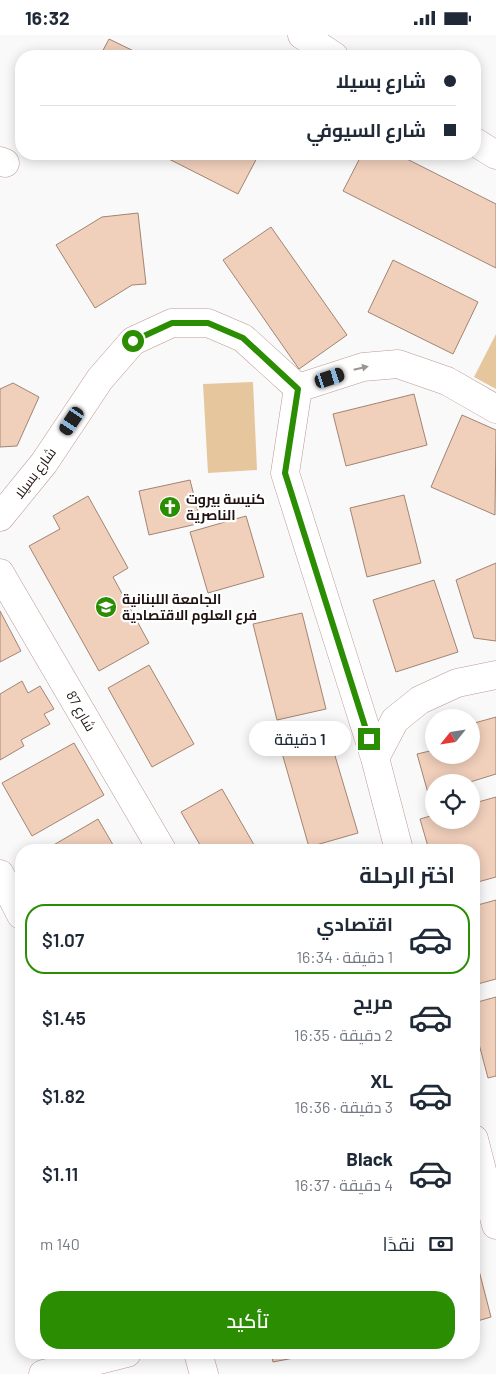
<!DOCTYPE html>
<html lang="ar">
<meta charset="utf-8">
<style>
:root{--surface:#fff;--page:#f2f2f3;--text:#1f2937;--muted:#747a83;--line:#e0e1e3;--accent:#2b8d02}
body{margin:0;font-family:Barlow,Cairo,sans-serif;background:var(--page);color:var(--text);direction:rtl;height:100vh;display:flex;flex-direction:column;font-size:19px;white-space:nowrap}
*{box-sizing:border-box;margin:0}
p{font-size:16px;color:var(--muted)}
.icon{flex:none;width:28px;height:28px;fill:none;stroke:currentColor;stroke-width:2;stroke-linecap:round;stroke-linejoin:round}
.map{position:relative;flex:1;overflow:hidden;direction:ltr}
.details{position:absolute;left:15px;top:809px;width:465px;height:515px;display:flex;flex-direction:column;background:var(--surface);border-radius:20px;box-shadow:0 2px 12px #0003;direction:rtl}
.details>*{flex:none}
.hud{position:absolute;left:15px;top:15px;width:466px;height:110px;border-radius:20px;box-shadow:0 2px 12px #0003;direction:rtl;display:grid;align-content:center;height:110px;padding:0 25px;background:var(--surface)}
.needle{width:32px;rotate:240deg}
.controls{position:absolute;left:425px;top:674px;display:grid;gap:10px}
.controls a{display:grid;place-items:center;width:55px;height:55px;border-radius:50%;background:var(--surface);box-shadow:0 2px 12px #0003;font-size:25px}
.end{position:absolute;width:22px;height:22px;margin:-11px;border:6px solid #2b8d02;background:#fff;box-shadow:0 0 0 2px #fff}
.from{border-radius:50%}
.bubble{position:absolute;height:35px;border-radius:18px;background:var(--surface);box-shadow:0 2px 12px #0003;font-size:16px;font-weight:600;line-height:35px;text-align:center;direction:rtl}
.car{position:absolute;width:15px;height:30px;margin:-15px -8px;border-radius:6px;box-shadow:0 0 4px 1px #0007;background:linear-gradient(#222 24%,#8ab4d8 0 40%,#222 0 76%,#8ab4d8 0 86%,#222 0)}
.hud b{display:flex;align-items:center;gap:18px;height:48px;font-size:19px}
.hud b+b{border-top:1px solid var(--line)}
.hud i{width:12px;height:12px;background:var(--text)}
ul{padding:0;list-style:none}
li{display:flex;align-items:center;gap:15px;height:70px;margin:0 10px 8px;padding:0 15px;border:2px solid transparent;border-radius:20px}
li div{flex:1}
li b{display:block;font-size:19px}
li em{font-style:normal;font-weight:600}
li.on{border-color:var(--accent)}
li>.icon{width:45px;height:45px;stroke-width:1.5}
h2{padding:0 25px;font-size:22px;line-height:60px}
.pay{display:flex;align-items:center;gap:12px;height:55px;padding:0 25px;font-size:19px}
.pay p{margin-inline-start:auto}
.action{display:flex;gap:10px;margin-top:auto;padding:10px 25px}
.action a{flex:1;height:58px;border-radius:20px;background:var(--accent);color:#fff;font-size:20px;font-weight:600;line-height:58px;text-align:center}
.status{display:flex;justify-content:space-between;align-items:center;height:35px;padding:0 25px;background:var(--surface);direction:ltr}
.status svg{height:14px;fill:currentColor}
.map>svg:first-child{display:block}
.green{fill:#e6c69c}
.building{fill:#f0cfbb;stroke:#a38472}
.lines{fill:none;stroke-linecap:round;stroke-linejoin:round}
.minor-casing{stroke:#be9992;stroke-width:29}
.tertiary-casing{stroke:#be9992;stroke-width:29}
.minor{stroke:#fff;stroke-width:28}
.tertiary{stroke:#fff;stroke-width:28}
.oneway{fill:#9b9594}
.route{stroke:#2b8d02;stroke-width:6}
.labels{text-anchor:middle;stroke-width:4.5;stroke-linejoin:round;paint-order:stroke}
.street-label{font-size:14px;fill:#211311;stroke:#fff}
.poi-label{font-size:14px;font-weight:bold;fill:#211311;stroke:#fff;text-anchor:start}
</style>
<div class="status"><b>16:32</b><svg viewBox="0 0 49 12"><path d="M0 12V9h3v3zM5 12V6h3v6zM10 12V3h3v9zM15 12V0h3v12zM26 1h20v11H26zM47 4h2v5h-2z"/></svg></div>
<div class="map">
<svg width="496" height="1339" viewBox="0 0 496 1339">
<rect width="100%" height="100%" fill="#f9f9f9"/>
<!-- green -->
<path class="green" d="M 496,299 L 496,354 L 474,342 Z
M 253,347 L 257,435 L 208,438 L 203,349 Z"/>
<!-- building -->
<path class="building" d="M 109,4 L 144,21 L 100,21 Z
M 159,119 L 259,119 L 238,159 Z
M 362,119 L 397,119 L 496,169 L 496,233 L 343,156 Z
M 138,178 L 146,249 L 132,250 L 95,273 L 56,210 L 102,182 Z
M 271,192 L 347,300 L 299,334 L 223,225 Z
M 393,225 L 478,267 L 453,319 L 368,277 Z
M 13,348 L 39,362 L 17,411 L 0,412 L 0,354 Z
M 414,359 L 427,410 L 346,431 L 333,379 Z
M 462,380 L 496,395 L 495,480 L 431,452 Z
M 190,445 L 201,488 L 149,500 L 139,456 Z
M 404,460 L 421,528 L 367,542 L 350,473 Z
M 88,461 L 128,533 L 113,542 L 149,608 L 99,636 L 29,511 L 60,494 L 53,481 Z
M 246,481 L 264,542 L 208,558 L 190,497 Z
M 496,528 L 496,606 L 474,603 L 456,545 Z
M 434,545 L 458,617 L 396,637 L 373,565 Z
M 0,576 L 21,616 L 0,627 Z
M 302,578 L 326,674 L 277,685 L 253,589 Z
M 149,630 L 194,709 L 152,732 L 108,653 Z
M 22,646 L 28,658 L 40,651 L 54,674 L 44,679 L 50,689 L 21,705 L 24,711 L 0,725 L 0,659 Z
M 496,682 L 496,739 L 467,748 L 434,748 L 434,757 L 428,758 L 417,719 L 434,715 L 434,720 L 471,720 L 471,689 Z
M 330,704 L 358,798 L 309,812 L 282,718 Z
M 74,708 L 104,760 L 32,801 L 2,748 Z
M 222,754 L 257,815 L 203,815 L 181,777 Z
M 496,762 L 496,842 L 474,848 L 474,815 L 429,815 L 420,784 L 434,780 L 434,785 L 471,785 L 471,769 Z
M 98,784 L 116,815 L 45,815 Z
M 496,865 L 496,944 L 474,950 L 474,871 Z
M 496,962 L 496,1041 L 488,1043 L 474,990 L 474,968 Z
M 474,1216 L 491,1282 L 474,1287 Z
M 271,1318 L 303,1318 L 304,1321 L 273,1327 Z"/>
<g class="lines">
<!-- minor casing -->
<g class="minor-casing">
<path id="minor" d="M 0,126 L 5,128
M 298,353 L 285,438 L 375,723 L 399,815
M 298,353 L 363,332 L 398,329 L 447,346 L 496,374
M 0,482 L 44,428 L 100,344 L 133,306 L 172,288 L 208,288 L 243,303 L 298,353
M 0,538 L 162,815
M 375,723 L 395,685 L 420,665 L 457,648 L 496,640
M 474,1104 L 496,1190
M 43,1339 L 127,1318"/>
</g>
<!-- tertiary casing -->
<g class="tertiary-casing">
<path id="tertiary" d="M 302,0 L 334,21
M 475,107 L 496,120
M 0,839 L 21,880
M 198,1318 L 204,1339"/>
</g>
<!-- minor -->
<use href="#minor" class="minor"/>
<!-- tertiary -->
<use href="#tertiary" class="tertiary"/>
</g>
<!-- one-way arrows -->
<defs><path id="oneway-solid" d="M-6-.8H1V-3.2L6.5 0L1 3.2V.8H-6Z" transform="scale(1.25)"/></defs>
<use class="oneway" href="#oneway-solid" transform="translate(361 333) rotate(-13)"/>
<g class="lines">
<!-- route -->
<path class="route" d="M 133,306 L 172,288 L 208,288 L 243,303 L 298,354 L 285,438 L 369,704"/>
</g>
<!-- icons -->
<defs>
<g id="church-disc" transform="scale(1.125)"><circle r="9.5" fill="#2b8d02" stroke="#fff"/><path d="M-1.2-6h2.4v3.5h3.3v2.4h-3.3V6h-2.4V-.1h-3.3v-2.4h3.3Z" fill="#fff"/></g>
<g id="school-disc" transform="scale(1.125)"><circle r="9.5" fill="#2b8d02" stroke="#fff"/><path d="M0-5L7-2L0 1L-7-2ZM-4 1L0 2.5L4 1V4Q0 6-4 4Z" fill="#fff"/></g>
</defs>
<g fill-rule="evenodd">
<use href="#church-disc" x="170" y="472"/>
<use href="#school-disc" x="106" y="572"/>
</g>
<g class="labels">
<!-- street labels -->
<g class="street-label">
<text transform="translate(35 438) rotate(-53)" y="5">شارع بسيلا</text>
<text transform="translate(81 676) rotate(60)" y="5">شارع 87</text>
</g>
<!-- poi labels -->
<g class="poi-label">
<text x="186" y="469">كنيسة بيروت<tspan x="186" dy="16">الناصرية</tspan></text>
<text x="122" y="569">الجامعة اللبنانية<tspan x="122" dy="16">فرع العلوم الاقتصادية</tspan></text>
</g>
</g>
</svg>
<div class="controls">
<a><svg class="needle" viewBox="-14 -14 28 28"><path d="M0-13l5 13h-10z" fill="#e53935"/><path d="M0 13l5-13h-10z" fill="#747a83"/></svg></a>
<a><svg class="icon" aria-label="locate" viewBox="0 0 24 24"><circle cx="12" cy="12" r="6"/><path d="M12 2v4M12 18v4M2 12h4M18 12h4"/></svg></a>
</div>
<i class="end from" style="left:133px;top:306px"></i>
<i class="end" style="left:369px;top:704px"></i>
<div class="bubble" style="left:249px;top:686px;width:102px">1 دقيقة</div>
<i class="car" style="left:330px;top:343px;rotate:72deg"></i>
<i class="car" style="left:72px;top:386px;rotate:214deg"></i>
<div class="hud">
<b><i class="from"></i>شارع بسيلا</b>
<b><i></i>شارع السيوفي</b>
</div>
<section class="details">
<h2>اختر الرحلة</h2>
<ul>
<li class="on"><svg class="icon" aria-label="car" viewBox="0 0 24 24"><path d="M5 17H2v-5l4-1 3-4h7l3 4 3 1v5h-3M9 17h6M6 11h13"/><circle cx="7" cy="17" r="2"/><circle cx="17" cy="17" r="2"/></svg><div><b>اقتصادي</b><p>1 دقيقة · 16:34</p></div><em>$1.07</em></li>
<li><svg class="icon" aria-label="car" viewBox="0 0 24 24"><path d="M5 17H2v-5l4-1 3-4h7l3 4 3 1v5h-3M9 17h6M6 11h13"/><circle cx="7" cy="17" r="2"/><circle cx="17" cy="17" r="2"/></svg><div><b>مريح</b><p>2 دقيقة · 16:35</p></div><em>$1.45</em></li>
<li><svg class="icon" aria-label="car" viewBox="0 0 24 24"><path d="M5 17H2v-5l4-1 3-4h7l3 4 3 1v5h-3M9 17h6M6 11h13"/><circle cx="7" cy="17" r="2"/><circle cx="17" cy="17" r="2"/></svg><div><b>XL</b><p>3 دقيقة · 16:36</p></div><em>$1.82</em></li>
<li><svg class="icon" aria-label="car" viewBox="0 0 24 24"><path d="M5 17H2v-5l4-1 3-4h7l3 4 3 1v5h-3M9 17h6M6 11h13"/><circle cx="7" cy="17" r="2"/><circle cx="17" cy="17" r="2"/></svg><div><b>Black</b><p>4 دقيقة · 16:37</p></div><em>$1.11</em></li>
</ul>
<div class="pay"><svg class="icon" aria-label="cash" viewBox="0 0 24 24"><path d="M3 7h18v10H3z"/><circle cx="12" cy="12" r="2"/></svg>نقدًا<p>140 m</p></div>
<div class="action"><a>تأكيد</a></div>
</section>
</div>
